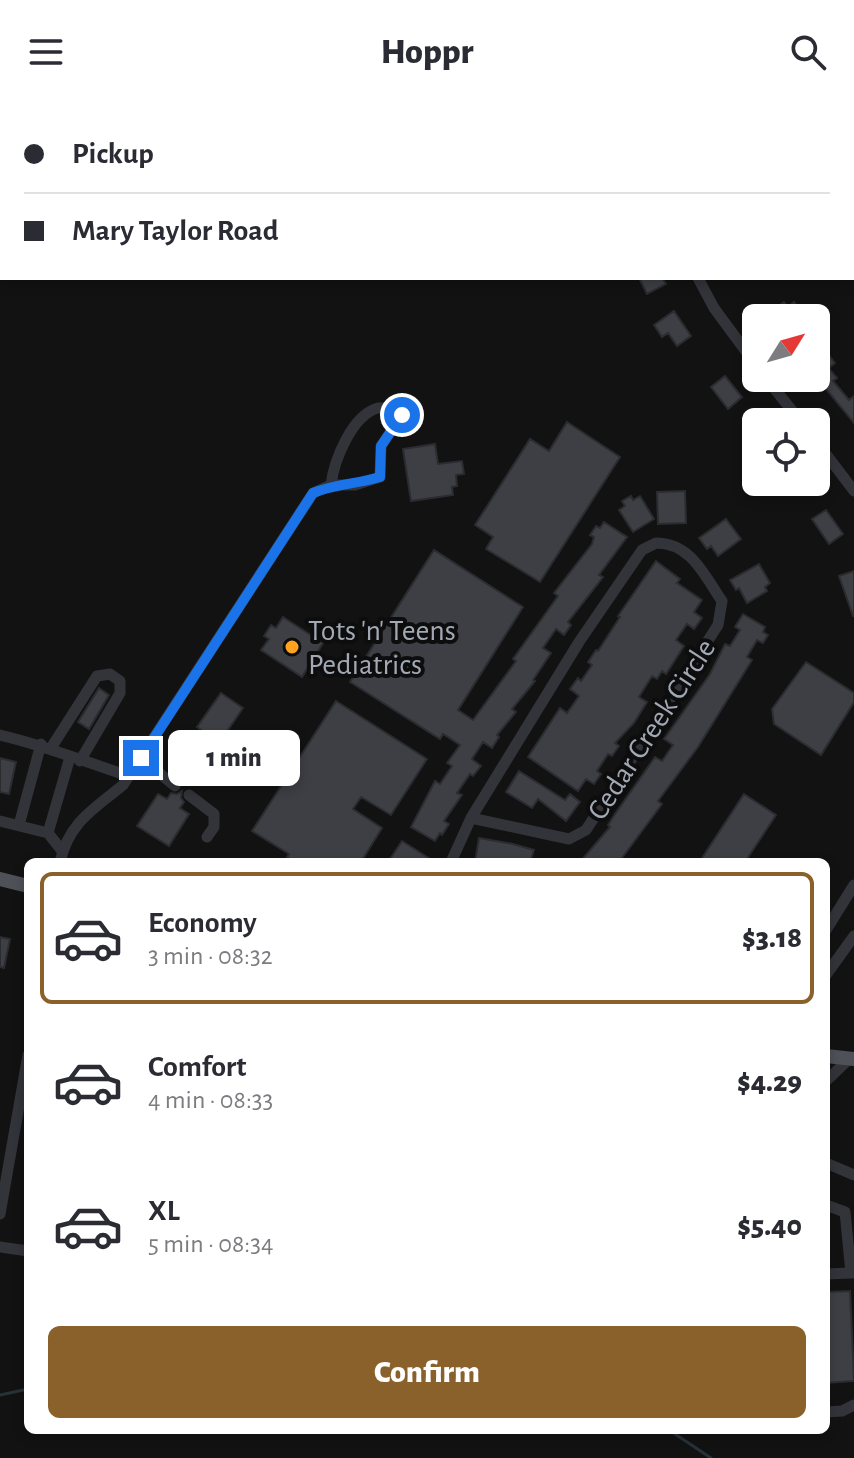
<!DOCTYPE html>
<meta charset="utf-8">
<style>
:root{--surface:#fff;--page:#f7f7f7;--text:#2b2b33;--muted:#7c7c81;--line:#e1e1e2;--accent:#8a612a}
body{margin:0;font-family:"Alegreya Sans",sans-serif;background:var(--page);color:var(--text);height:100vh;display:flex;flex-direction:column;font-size:30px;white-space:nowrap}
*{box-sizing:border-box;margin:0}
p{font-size:26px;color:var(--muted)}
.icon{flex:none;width:44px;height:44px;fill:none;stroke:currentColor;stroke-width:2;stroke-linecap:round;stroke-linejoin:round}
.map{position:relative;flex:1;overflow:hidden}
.details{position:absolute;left:24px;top:754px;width:806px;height:576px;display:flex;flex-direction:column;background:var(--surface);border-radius:12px;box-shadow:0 4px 12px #0003}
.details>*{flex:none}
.top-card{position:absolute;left:0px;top:0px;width:854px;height:176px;box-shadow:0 4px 12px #0003;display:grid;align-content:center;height:176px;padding:0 24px;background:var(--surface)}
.needle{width:52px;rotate:53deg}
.tools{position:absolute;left:742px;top:200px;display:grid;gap:16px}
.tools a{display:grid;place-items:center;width:88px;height:88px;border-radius:12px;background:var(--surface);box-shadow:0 4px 12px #0003;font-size:40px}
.end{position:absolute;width:36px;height:36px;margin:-18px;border:10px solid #1a73e8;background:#fff;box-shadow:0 0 0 4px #fff}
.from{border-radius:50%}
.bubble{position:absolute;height:56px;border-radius:12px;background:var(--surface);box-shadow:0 4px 12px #0003;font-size:26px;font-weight:800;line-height:56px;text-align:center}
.top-card b{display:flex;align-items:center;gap:28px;height:76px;font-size:30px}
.top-card b+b{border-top:2px solid var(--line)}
.top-card i{width:20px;height:20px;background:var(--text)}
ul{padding:14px 0 0;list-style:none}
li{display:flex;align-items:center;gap:24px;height:132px;margin:0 16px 12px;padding:0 8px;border:4px solid transparent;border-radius:12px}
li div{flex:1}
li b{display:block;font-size:30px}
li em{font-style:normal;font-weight:800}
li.current{border-color:var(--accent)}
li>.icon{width:72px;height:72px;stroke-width:1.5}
.action{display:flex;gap:16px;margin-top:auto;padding:16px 24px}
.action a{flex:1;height:92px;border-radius:12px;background:var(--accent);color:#fff;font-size:32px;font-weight:800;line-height:92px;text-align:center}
header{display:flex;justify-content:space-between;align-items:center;height:104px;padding:0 24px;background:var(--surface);font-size:36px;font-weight:800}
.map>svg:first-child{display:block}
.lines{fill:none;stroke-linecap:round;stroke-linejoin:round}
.stream{stroke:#273238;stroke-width:3}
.building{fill:#3d3f44;stroke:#2b2c30;stroke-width:2}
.minor{stroke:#323439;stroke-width:11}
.major{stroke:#4e5158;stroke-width:14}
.route{stroke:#1a73e8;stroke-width:10}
.poi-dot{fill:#ffa31e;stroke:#0d0d0e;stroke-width:3}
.labels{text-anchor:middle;stroke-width:8;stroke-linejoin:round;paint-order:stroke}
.poi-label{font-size:30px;fill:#a2a9b5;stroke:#0d0d0e;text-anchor:start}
.street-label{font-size:30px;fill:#a2a9b5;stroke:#0d0d0e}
</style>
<header><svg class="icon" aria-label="menu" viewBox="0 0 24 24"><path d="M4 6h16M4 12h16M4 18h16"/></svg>Hoppr<svg class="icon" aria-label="search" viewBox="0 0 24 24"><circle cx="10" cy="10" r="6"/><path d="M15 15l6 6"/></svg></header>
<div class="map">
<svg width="854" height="1354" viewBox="0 0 854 1354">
<rect width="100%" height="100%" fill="#121213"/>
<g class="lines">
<!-- stream -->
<path class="stream" d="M 0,1291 L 28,1285
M 669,1326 L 711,1354"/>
</g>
<!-- building -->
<path class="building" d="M 639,174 L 662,174 L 666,180 L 647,190 Z
M 784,198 L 788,203 L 794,198 L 800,207 L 790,214 L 775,214 L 770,208 Z
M 674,207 L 691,232 L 677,242 L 668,229 L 662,233 L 654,221 Z
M 816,245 L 823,254 L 828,250 L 835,259 L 829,264 L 837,274 L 833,277 L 849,296 L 854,292 L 854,319 L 816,273 Z
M 725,272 L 742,293 L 728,305 L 711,283 Z
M 567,318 L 620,353 L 540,478 L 486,445 L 493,433 L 475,421 L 530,335 L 549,347 Z
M 435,340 L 438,360 L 462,357 L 464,370 L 456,371 L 457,382 L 452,383 L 453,391 L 411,397 L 403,345 Z
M 685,387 L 686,419 L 658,420 L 657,388 Z
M 631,392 L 633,396 L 640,392 L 654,415 L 633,428 L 619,406 L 625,402 L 622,397 Z
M 826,406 L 843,430 L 829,440 L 812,415 Z
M 726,415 L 741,435 L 718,452 L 711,442 L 707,445 L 699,434 Z
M 604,418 L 627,433 L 599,471 L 603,473 L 568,518 L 571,521 L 564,531 L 556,525 L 543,544 L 551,549 L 533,576 L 535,577 L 512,605 L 516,608 L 497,631 L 499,633 L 492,644 L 483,638 L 472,655 L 481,662 L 473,672 L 470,670 L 457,689 L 462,691 L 444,717 L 449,720 L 442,731 L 440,729 L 435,737 L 411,723 L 435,677 L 440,680 L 452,662 L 447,659 L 460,641 L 443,630 L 440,635 L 350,578 L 434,446 L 523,503 L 458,606 L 473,616 L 516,557 L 513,555 L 558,492 L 554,489 L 592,440 L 594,433 L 590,431 L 596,422 L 600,424 Z
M 656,457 L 680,475 L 677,479 L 702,496 L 694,508 L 702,514 L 694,525 L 687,520 L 676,536 L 684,542 L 666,570 L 662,567 L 657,575 L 652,572 L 639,593 L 647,598 L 634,619 L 615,639 L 619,642 L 612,652 L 608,650 L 597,667 L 601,670 L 594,680 L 586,675 L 578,687 L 528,653 L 560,604 L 567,609 L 579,592 L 570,585 L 578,574 L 581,577 L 592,561 L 588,558 L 596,546 L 598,547 L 620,513 L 618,512 Z
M 759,460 L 770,479 L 765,483 L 767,487 L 747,499 L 739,484 L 736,486 L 730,476 Z
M 854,467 L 854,512 L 853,512 L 839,472 Z
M 743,510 L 765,523 L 763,528 L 768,531 L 763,539 L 757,536 L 747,553 L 752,556 L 698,643 L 658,697 L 662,700 L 619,758 L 580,758 L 610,723 L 608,721 L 615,710 L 655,653 L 662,657 L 673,641 L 664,635 L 710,570 L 725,540 L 730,542 L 740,526 L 735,523 Z
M 283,513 L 323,539 L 302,573 L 261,546 L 269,535 L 264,532 L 271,521 L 276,524 Z
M 806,558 L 854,589 L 854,598 L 821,651 L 774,620 L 772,605 Z
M 99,584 L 109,591 L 89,625 L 78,618 Z
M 221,589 L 243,604 L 219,639 L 197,623 Z
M 336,597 L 427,655 L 391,711 L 361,693 L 353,705 L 382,724 L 361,758 L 294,758 L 287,753 L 289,750 L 252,727 Z
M 0,654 L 16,658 L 9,690 L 0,688 Z
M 519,667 L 565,696 L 570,690 L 580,698 L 566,717 L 538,695 L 532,704 L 506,688 Z
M 182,687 L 181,694 L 184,698 L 180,704 L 189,710 L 169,742 L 137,722 L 158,690 L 167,695 L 171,689 L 177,690 Z
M 744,690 L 776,711 L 745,758 L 708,758 L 702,754 Z
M 479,734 L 513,740 L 534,746 L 530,758 L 475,758 Z
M 402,737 L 435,758 L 388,758 Z
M 0,833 L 10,835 L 4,864 L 0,863 Z
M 850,1187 L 854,1277 L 826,1279 L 826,1188 Z"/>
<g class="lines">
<!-- minor -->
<path class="minor" d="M 600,0 L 601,2
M 104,2 L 106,0
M 0,25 L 2,27
M 852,25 L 854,25
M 0,58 L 2,56
M 0,85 L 2,84
M 698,174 L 714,204 L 756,261
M 766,274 L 801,318
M 378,304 L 390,304 L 402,311 L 381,342 L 380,373 L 355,381 L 331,381 C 334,356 352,311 378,304 Z
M 816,337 L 854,387
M 656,439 C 691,439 704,471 722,497 L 718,521 L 586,726 L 569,735 L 471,714 L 579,538 L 642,446 Z
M 0,631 C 44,641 85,658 129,672
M 51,644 L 97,572 L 110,570 L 120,577 L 120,589 L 80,657
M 141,654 L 175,682
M 189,691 L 214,710 L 214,723 L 207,733
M 0,717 L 48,729 L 63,748
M 19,721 L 41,640
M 48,729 L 70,653
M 60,758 C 69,718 94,705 123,681 L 313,389 L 331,381
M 451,758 L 471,714
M 826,826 L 854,781
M 826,871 L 854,832
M 826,977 L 849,955
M 826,1059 L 854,1071
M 826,1101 L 845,1108 L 851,1169 L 854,1169
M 0,1110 L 28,951
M 0,1143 L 28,1147
M 826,1170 L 851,1169
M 826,1308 L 842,1307 L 854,1301"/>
<!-- major -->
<path class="major" d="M 0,775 L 28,782
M 826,952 L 854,955"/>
</g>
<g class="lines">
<!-- route -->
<path class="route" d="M 141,654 L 313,389 C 335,380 357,380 380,373 L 381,342 L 402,311"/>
</g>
<!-- markers -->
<circle class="poi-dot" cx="292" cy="543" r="8"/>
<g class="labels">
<!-- poi labels -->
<g class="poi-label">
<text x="308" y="536">Tots 'n' Teens<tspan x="308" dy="34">Pediatrics</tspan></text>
</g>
<!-- street labels -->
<g class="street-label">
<text transform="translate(651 625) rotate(-57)" y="10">Cedar Creek Circle</text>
</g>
</g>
</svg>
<div class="tools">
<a><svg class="needle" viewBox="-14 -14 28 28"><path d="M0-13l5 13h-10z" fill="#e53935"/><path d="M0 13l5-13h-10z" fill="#7c7c81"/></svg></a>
<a><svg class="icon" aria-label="locate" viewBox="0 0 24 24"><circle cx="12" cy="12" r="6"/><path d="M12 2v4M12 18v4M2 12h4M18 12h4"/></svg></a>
</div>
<i class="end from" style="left:402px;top:311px"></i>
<i class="end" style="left:141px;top:654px"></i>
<div class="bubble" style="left:168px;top:626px;width:132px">1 min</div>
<div class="top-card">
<b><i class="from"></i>Pickup</b>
<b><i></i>Mary Taylor Road</b>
</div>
<section class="details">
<ul>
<li class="current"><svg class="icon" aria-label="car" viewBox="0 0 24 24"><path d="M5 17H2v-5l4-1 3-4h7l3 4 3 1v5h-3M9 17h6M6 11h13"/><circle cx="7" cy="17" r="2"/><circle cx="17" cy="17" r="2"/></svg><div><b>Economy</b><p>3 min · 08:32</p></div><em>$3.18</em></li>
<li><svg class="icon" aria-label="car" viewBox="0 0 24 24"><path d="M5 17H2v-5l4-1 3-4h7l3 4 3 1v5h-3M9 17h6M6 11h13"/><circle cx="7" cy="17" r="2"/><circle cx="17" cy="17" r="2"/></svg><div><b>Comfort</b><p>4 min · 08:33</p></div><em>$4.29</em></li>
<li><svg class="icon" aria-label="car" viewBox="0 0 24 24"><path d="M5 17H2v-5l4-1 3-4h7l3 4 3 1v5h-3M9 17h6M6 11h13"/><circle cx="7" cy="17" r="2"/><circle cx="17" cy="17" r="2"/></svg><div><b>XL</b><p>5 min · 08:34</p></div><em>$5.40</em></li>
</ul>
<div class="action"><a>Confirm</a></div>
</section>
</div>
